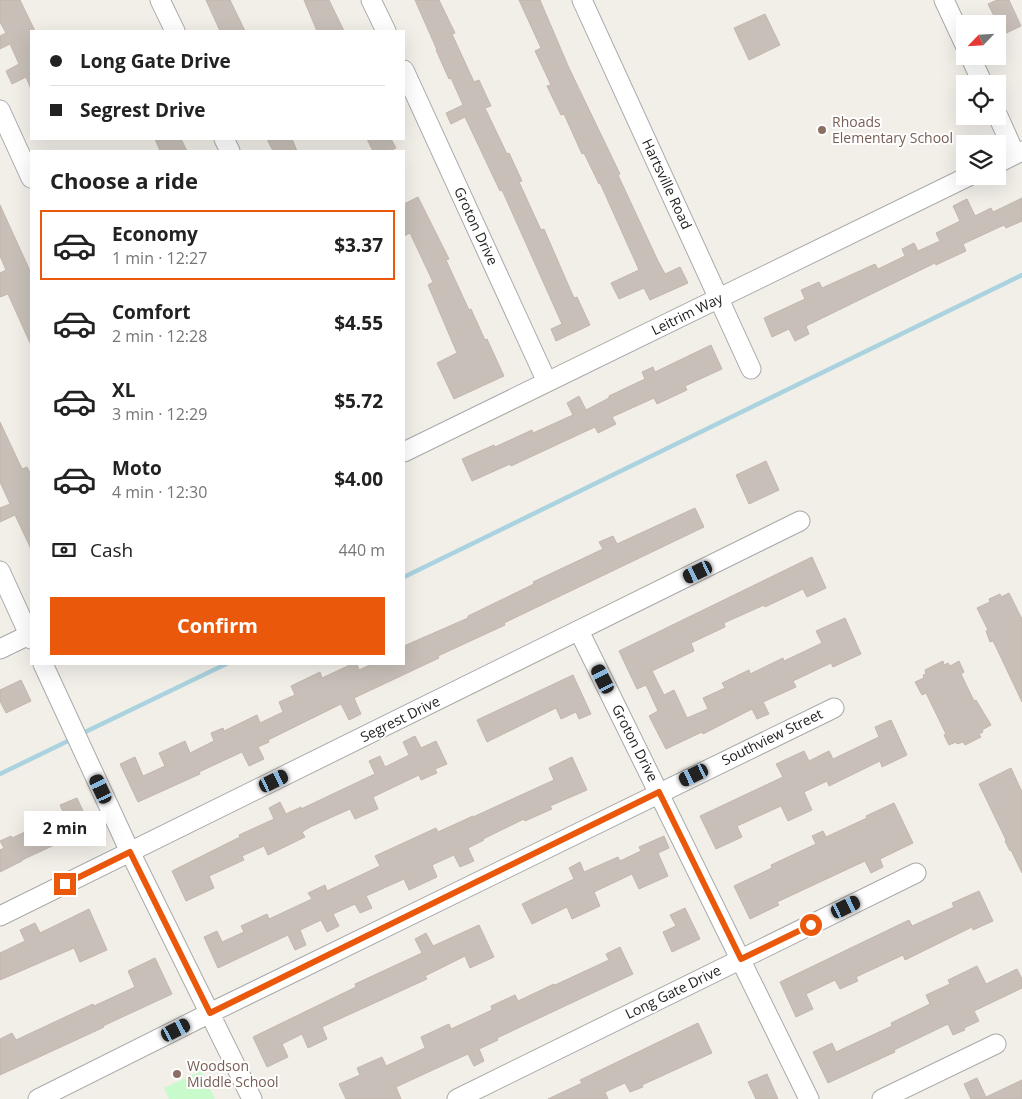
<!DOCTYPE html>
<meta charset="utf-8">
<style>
:root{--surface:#fff;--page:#f6f6f6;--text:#222;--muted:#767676;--line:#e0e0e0;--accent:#ea580c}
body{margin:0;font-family:"Open Sans",sans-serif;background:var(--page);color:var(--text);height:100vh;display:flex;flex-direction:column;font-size:19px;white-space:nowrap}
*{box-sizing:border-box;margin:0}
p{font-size:16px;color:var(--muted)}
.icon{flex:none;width:28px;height:28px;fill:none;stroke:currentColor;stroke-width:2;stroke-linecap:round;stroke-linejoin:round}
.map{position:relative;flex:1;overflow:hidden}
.sheet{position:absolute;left:30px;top:150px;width:375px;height:515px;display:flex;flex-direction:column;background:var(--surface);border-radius:0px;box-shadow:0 5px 20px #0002}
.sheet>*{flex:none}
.top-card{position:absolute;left:30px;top:30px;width:375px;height:110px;border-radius:0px;box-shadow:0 5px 20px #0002;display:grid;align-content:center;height:110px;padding:0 20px;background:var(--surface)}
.needle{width:32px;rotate:245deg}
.controls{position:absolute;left:956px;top:15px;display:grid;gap:10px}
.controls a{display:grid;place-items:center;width:50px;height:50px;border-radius:0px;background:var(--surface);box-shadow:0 5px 20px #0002;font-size:25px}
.end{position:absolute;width:22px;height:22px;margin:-11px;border:6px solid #ea580c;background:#fff;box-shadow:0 0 0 2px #fff}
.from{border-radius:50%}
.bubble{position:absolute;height:35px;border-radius:0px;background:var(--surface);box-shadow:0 5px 20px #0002;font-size:16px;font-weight:700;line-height:35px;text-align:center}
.car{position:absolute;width:15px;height:30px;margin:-15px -8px;border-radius:6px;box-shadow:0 0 4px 1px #0007;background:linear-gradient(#222 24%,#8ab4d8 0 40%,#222 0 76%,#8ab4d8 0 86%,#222 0)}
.top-card b{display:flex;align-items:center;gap:18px;height:48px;font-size:19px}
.top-card b+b{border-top:1px solid var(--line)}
.top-card i{width:12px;height:12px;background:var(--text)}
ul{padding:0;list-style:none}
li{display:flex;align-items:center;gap:15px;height:70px;margin:0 10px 8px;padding:0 10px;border:2px solid transparent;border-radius:0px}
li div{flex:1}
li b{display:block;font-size:19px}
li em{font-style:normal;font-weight:700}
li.selected{border-color:var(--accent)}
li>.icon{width:45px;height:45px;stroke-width:1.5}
h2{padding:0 20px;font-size:22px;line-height:60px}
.pay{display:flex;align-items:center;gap:12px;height:55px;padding:0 20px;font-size:19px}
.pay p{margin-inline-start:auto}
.cta{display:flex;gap:10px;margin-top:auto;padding:10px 20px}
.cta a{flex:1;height:58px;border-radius:0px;background:var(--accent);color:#fff;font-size:20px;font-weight:700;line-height:58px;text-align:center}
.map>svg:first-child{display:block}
.park{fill:#c8facc}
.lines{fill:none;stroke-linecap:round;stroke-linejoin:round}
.stream{stroke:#aad3df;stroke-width:4.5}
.building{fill:#c7bfb8;stroke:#c4b6ab}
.minor-casing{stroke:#a9a9a9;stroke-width:21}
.minor{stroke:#fff;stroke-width:19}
.route{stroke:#ea580c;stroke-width:6}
.education-dot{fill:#8d6e63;stroke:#fff;stroke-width:2}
.labels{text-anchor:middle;stroke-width:4;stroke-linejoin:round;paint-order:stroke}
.education-label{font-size:14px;fill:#785e54;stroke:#fff;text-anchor:start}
.street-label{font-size:14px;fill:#222;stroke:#fff}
</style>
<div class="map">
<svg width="1022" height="1099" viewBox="0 0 1022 1099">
<rect width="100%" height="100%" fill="#f2efe9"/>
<!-- park -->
<path class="park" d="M 201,1071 L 215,1099 L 169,1099 L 164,1088 Z"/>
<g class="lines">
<!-- stream -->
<path class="stream" d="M 404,577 L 1022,275
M 81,734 L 226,664
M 0,774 L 72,739"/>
</g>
<!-- building -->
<path class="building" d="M 0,0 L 20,0 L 35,31 L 31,31 L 31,89 L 26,77 L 12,84 L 6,71 L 19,64 L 10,44 L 0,49 L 0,36 L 6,33 L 0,22 Z
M 206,0 L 230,0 L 245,31 L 220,31 Z
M 304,0 L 329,0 L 344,31 L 317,31 Z
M 415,0 L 439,0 L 455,33 L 452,34 L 474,82 L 479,80 L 491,106 L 485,108 L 507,154 L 509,153 L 522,181 L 519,182 L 541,230 L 544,229 L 574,298 L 577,297 L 590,325 L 556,341 L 551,329 L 562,324 L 502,190 L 500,191 L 465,117 L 451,124 L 446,113 L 463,105 L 451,78 L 449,79 L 436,50 L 437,50 Z
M 519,0 L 540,0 L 569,68 L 620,174 L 618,175 L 658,261 L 665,274 L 680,267 L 688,283 L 650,300 L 644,288 L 619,299 L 611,283 L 639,270 L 600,183 L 599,184 L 584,153 L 582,154 L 564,114 L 561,115 L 547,86 L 551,85 L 535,51 L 541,48 Z
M 997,0 L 1009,0 L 1021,26 L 998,37 L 998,24 L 988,4 Z
M 765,14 L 780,45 L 749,60 L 734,28 Z
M 155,139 L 181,139 L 187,151 L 160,151 Z
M 267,139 L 292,139 L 297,151 L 273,151 Z
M 367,139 L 391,139 L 396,148 L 389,151 L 373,151 Z
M 418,197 L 449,259 L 446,260 L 469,310 L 471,309 L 485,340 L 487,339 L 504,376 L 454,399 L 437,363 L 457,353 L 428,285 L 433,282 L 410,233 L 404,236 L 404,204 Z
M 1022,198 L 1022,221 L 1006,228 L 1004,225 L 963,244 L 966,251 L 936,265 L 935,263 L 806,326 L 809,334 L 795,341 L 789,329 L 772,337 L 764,318 L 805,299 L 801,290 L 819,282 L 822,288 L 875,264 L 878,269 L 905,256 L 902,249 L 914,243 L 918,251 L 940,241 L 936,233 L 960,221 L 953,206 L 967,199 L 975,216 L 991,208 L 993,212 Z
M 0,205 L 31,273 L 31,345 L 8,294 L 0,297 L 0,273 L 6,270 L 0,256 Z
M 711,345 L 722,369 L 685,386 L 687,390 L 657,404 L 654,398 L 612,417 L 616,424 L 598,433 L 595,427 L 511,466 L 510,464 L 472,481 L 462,459 L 494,445 L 495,447 L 532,430 L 533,433 L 573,415 L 567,403 L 579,396 L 586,410 L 609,398 L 609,396 L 645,379 L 642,372 L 653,367 L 655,372 Z
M 0,422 L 22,469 L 27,467 L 31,475 L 31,549 L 15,515 L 0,522 L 0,508 L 10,504 L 0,482 Z
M 766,461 L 779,490 L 749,504 L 736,475 Z
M 695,508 L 704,527 L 504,623 L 505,625 L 438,656 L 439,658 L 354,698 L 361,714 L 349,720 L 341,704 L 268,740 L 269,742 L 258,747 L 264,759 L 249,766 L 242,752 L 199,772 L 200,774 L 138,802 L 120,764 L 135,757 L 143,776 L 165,766 L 159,753 L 185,741 L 190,753 L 214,741 L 211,733 L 223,728 L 224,731 L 257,715 L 260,723 L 283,712 L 279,702 L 295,695 L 291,686 L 320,672 L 322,678 L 352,664 L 357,664 L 359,670 L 372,664 L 404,664 L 404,646 L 468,618 L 468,616 L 534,584 L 533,582 L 603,549 L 599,542 L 613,536 L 617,544 Z
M 812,557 L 826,588 L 807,597 L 803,589 L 765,607 L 764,605 L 724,623 L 725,627 L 691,643 L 694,651 L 652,671 L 664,695 L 674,690 L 687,718 L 708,709 L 703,698 L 725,688 L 722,683 L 749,670 L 750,674 L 783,658 L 784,661 L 822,643 L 816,631 L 845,618 L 861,654 L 833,667 L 831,663 L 793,681 L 796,687 L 763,702 L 769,714 L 757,719 L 752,709 L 703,734 L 702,732 L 666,749 L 649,716 L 658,711 L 646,685 L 637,689 L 619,651 Z
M 1009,593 L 1022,619 L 1022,702 L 996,647 L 993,641 L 990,642 L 986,631 L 988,630 L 977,608 L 990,602 L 989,599 L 1000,594 L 1001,597 Z
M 943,661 L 944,665 L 948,663 L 950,666 L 959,661 L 964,672 L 961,674 L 974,701 L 976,700 L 991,725 L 982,730 L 983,732 L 979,734 L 981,737 L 965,745 L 963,742 L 957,744 L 956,742 L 949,745 L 944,735 L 946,734 L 926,693 L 922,695 L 915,682 L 924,678 L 923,675 L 926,674 L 925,670 Z
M 573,675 L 591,714 L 579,719 L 576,712 L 561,719 L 556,708 L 487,742 L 477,720 Z
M 21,680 L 31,701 L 6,713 L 0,701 L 0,690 Z
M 891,720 L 907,755 L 882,767 L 880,761 L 829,786 L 827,781 L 804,792 L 812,810 L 788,821 L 781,806 L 737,826 L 742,837 L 716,849 L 700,816 L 783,777 L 776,764 L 804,751 L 809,761 L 829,751 L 833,759 L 879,737 L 875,727 Z
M 415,736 L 421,748 L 436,741 L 447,764 L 435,769 L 437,773 L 421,780 L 419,775 L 373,797 L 378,809 L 355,819 L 350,809 L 310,827 L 302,832 L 305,837 L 268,855 L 264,846 L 242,856 L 244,860 L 209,876 L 214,888 L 186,901 L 172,871 L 240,837 L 239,835 L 274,819 L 269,808 L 280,802 L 286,814 L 301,807 L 301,809 L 375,774 L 369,761 L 380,756 L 385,767 L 409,755 L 403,742 Z
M 572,757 L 587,790 L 550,806 L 552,809 L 525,821 L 524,819 L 483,839 L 484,840 L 468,848 L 474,861 L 460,867 L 454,855 L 432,865 L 437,877 L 409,890 L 404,879 L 366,896 L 372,908 L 360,913 L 355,904 L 333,914 L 339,926 L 327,932 L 321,920 L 300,930 L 306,945 L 295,950 L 288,935 L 218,968 L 204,937 L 217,931 L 222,942 L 244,932 L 241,926 L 267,914 L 269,919 L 312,899 L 308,893 L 325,885 L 327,891 L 380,866 L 375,856 L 436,828 L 438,832 L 473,816 L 473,817 L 554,780 L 549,768 Z
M 1011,768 L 1022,792 L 1022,873 L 1011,850 L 1010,851 L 1005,841 L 1006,840 L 979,784 Z
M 77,798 L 91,828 L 22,860 L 22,861 L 0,872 L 0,850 L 4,848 L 0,841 L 11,836 L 12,838 L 64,814 L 60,805 Z
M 894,803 L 913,843 L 880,859 L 883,867 L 871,873 L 865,861 L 777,902 L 779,905 L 750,919 L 734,886 L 772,868 L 771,865 L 816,844 L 812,836 L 823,831 L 826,837 L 867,818 L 866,816 Z
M 664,836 L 669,848 L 658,853 L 668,876 L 639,889 L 632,874 L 594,892 L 600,906 L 572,919 L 567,907 L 532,924 L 522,904 L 574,879 L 569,868 L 580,862 L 584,872 L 618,857 L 620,861 L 641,851 L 639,847 Z
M 979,891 L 993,921 L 973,930 L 972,927 L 905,960 L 903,955 L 856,977 L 858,981 L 840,989 L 835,980 L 806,994 L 813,1009 L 796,1017 L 780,982 L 909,920 L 912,926 L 954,907 L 952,903 Z
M 685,908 L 700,939 L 672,952 L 663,932 L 676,926 L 670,915 Z
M 89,909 L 107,950 L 80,962 L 74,948 L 0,980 L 0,953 L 25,941 L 20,930 L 35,923 L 40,933 Z
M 479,925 L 494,957 L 470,968 L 465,956 L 425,976 L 427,979 L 322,1027 L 327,1039 L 308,1048 L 302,1034 L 282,1044 L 288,1057 L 267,1067 L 253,1037 L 356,987 L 355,984 L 422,953 L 415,939 L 426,933 L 433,946 Z
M 620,947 L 633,974 L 497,1038 L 498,1040 L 479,1049 L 484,1061 L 474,1066 L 468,1054 L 435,1069 L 396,1087 L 401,1099 L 346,1099 L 339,1084 L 360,1075 L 357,1068 L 382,1057 L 386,1066 L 425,1048 L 421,1037 L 449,1024 L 451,1029 L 492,1010 L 491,1006 L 515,995 L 518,1001 L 554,984 L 555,985 L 609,960 L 606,954 Z
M 155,958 L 172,994 L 103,1026 L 104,1027 L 87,1035 L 0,1075 L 0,1039 L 12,1033 L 16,1040 L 93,1004 L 94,1006 L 135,987 L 128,971 Z
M 977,966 L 986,984 L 1017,969 L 1022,979 L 1022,988 L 974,1011 L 979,1021 L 964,1028 L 965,1030 L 953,1035 L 948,1024 L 894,1050 L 895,1052 L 828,1083 L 813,1052 L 832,1043 L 836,1052 L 892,1026 L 891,1023 L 930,1004 L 926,995 L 950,984 L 948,980 Z
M 698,1023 L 712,1053 L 642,1085 L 643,1087 L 630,1092 L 625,1083 L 605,1092 L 608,1099 L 548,1099 L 582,1083 L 580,1080 Z
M 767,1074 L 778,1099 L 756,1099 L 748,1082 Z
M 977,1078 L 986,1097 L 1022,1080 L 1022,1099 L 971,1099 L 964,1084 Z"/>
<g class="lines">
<!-- minor casing -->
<g class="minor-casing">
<path id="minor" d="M 160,0 L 175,31
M 371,0 L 386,31
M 582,0 L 751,369
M 944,0 L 965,45
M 970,56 L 983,84
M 404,70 L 547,382
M 0,110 L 31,178
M 998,116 L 1015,154
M 224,139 L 230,151
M 998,163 L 1022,151
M 404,452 L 969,176
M 0,571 L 31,639
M 579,631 L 809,1099
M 0,649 L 31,634
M 43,664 L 130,852 L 252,1099
M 0,916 L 800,521
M 38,1099 L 210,1013 L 834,708
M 457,1099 L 916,873
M 882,1099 L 996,1044"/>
</g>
<!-- minor -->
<use href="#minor" class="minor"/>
</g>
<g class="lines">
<!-- route -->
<path class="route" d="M 65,884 L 130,852 L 210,1013 L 659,792 L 741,959 L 811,925"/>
</g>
<!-- markers -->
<g class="education-dot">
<circle cx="822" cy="130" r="5"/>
<circle cx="177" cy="1074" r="5"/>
</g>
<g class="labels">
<!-- education labels -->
<g class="education-label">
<text x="832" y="127">Rhoads<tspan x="832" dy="16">Elementary School</tspan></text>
<text x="187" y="1071">Woodson<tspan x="187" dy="16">Middle School</tspan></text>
</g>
<!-- street labels -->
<g class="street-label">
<text transform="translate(667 184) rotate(65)" y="5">Hartsville Road</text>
<text transform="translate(476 226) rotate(65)" y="5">Groton Drive</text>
<text transform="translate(687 314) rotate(-26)" y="5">Leitrim Way</text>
<text transform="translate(400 719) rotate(-26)" y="5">Segrest Drive</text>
<text transform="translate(772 737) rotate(-26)" y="5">Southview Street</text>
<text transform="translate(635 743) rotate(63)" y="5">Groton Drive</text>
<text transform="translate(673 992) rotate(-26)" y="5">Long Gate Drive</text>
</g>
</g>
</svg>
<div class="controls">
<a><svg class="needle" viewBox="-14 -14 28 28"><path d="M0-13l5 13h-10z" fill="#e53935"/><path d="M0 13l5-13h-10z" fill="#767676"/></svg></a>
<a><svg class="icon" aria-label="locate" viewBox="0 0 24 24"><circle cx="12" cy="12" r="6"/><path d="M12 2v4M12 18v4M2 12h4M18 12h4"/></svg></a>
<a><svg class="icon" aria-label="layers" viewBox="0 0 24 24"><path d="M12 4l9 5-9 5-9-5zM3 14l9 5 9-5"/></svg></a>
</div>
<i class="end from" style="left:811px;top:925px"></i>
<i class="end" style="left:65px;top:884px"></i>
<div class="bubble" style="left:24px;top:811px;width:82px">2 min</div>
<i class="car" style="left:698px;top:572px;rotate:244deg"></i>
<i class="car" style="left:603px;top:679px;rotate:333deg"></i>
<i class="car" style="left:694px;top:775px;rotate:244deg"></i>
<i class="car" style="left:274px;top:781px;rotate:64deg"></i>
<i class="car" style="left:101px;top:789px;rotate:335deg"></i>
<i class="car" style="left:846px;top:907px;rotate:64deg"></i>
<i class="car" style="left:176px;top:1030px;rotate:63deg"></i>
<div class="top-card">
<b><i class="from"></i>Long Gate Drive</b>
<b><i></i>Segrest Drive</b>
</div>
<section class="sheet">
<h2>Choose a ride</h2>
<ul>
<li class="selected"><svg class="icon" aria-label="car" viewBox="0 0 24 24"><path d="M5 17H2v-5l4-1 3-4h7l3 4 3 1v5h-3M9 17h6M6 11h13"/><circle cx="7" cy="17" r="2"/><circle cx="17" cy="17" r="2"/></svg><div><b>Economy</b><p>1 min · 12:27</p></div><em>$3.37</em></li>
<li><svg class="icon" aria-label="car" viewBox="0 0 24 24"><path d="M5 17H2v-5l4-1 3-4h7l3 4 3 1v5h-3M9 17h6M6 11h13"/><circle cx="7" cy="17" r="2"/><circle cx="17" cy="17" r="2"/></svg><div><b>Comfort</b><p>2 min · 12:28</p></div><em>$4.55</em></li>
<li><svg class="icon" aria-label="car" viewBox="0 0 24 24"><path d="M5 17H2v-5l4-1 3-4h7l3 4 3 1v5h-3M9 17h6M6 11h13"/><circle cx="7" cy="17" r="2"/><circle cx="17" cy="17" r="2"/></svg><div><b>XL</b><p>3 min · 12:29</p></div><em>$5.72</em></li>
<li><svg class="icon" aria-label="car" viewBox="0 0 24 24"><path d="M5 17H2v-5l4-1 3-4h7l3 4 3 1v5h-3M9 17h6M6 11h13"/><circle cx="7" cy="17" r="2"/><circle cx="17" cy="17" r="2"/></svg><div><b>Moto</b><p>4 min · 12:30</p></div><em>$4.00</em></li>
</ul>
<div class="pay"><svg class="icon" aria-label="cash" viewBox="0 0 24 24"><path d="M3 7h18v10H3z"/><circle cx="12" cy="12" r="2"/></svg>Cash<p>440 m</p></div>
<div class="cta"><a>Confirm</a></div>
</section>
</div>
